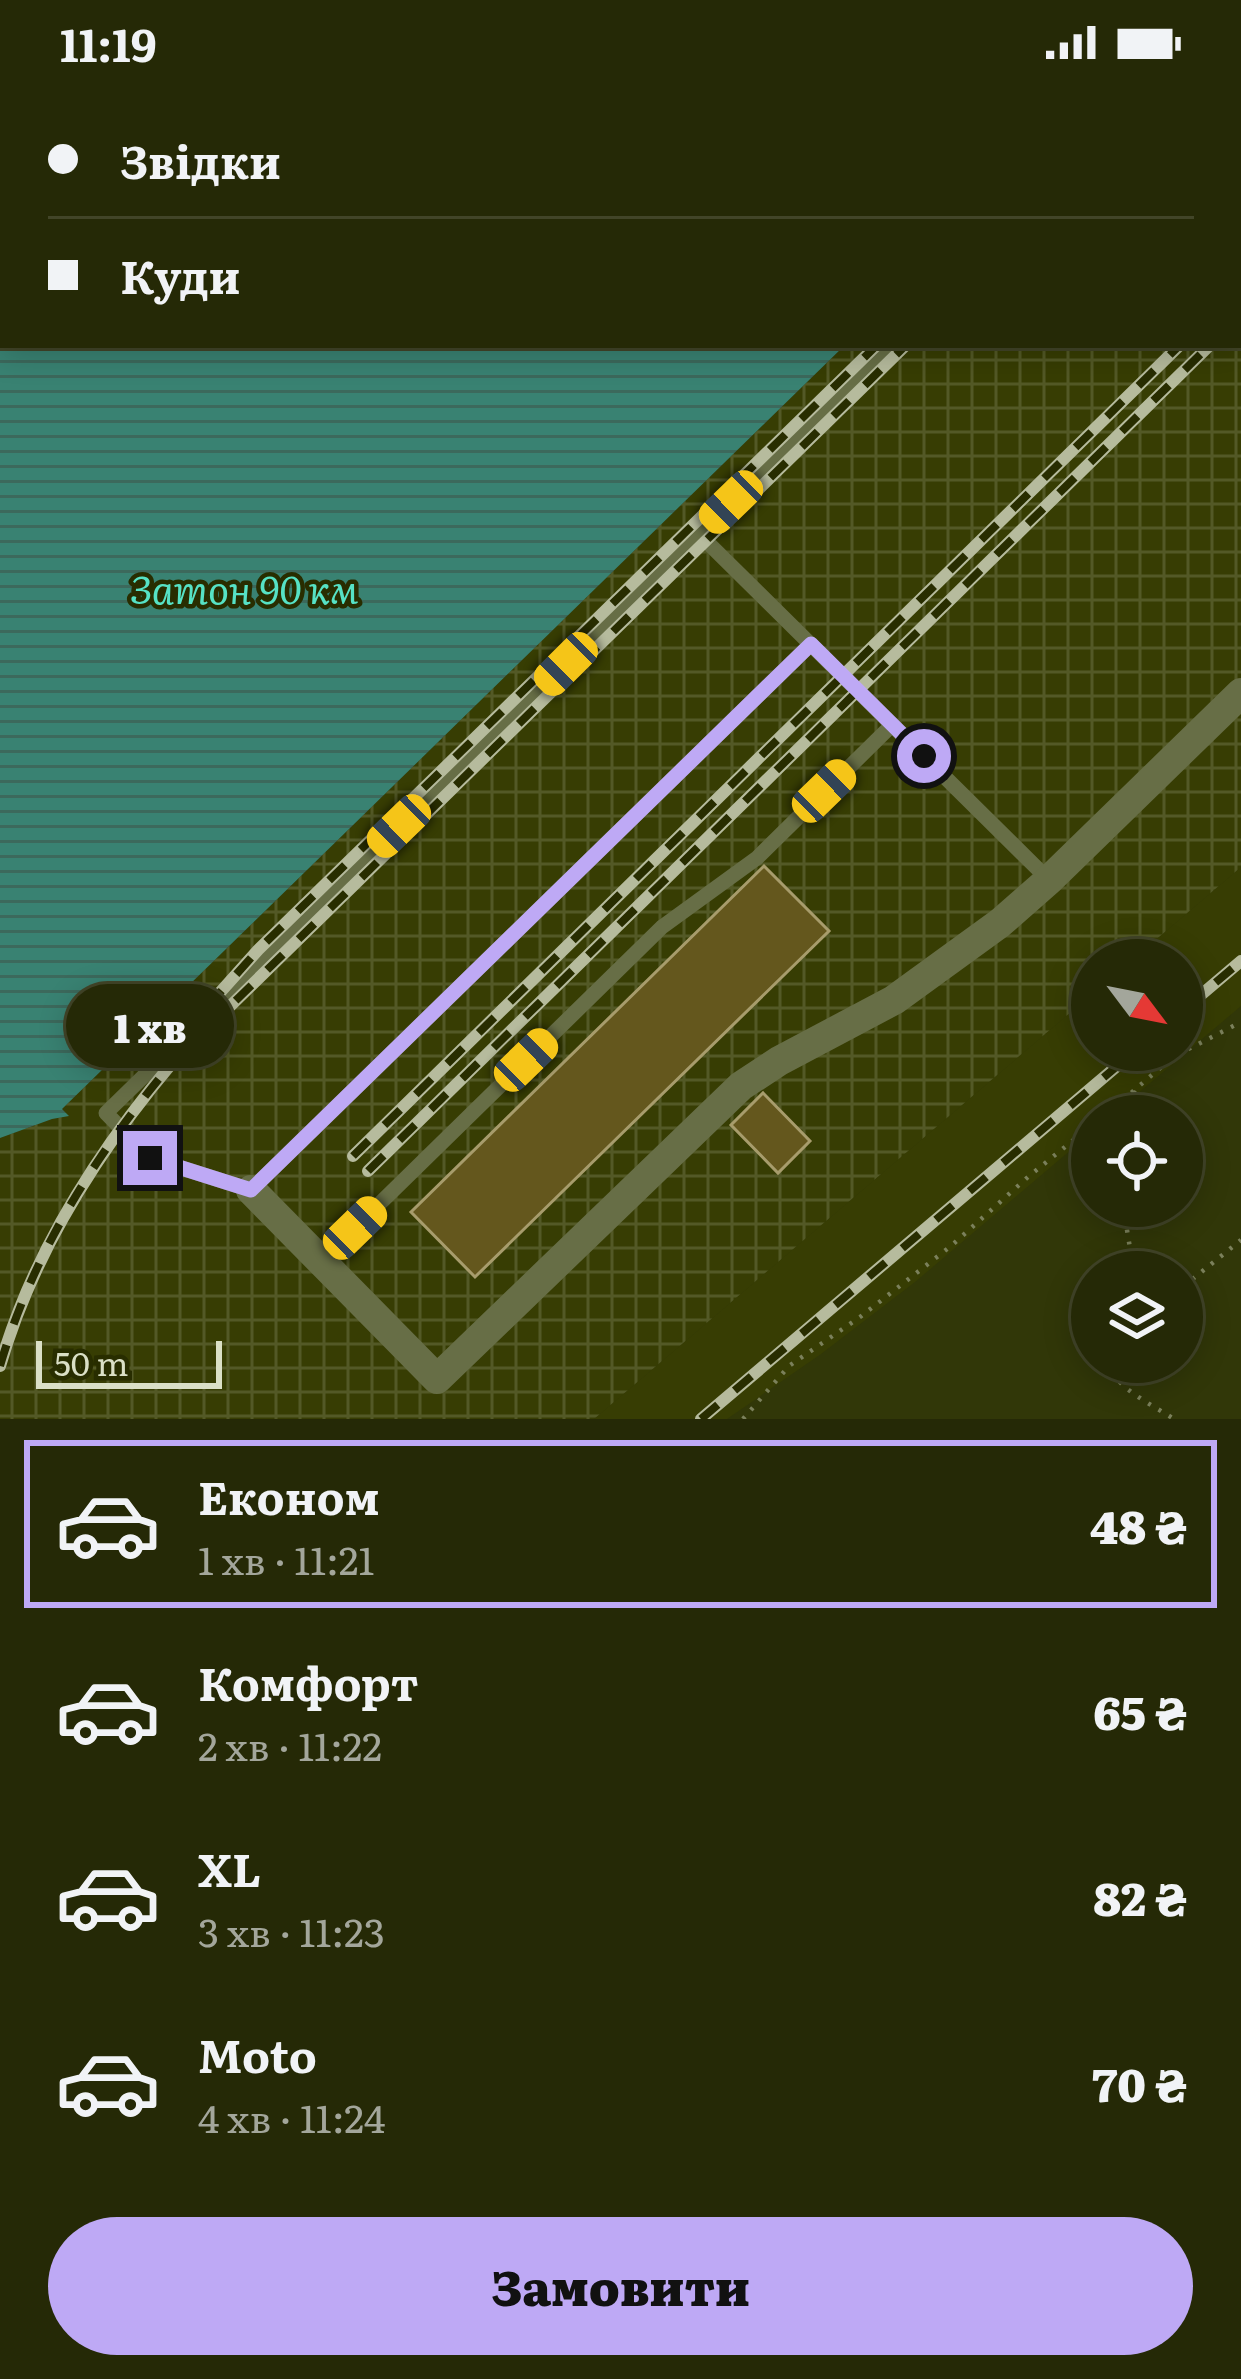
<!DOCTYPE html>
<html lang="uk">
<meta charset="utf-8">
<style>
:root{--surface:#252906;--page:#2d3110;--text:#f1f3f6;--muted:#a3a69b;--line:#424528;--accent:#bea9f5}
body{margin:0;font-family:Literata,serif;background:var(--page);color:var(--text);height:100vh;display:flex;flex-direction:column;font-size:45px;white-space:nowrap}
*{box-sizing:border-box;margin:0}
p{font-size:39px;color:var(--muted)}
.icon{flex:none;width:66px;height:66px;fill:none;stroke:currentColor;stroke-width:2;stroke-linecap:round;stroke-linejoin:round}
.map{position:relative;height:1335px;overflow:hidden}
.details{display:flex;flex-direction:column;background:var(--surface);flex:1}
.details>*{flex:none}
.hud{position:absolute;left:0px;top:0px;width:1242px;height:264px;box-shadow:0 6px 30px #0003,0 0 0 3px var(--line);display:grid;align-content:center;height:264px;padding:0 48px;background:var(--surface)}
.needle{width:78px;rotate:122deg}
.fabs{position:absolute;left:1071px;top:855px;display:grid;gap:24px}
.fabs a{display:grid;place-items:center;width:132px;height:132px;border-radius:50%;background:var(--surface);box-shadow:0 6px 30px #0003,0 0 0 3px var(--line);font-size:60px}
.scale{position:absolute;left:36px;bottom:30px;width:186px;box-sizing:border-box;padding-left:12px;border:6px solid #dadfc6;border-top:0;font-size:33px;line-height:42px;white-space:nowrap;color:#dadfc6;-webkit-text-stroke:9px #282d00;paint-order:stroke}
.end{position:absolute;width:54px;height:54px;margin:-27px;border:15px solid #bea9f5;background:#111;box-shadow:0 0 0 6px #111}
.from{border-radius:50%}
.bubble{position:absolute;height:84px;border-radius:42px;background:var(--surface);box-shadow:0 6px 30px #0003,0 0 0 3px var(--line);font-size:39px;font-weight:800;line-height:84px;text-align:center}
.car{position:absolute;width:36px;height:72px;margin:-36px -18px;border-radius:15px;box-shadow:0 0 9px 3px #0007;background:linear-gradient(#f5c518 24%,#345 0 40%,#f5c518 0 76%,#345 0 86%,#f5c518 0)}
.hud b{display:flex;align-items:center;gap:42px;height:114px;font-size:45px}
.hud b+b{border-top:3px solid var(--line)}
.hud i{width:30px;height:30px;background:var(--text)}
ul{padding:21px 0 0;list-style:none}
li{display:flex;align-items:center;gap:36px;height:168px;margin:0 24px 18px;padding:0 24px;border:6px solid transparent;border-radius:0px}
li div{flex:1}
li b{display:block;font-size:45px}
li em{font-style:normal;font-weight:800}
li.on{border-color:var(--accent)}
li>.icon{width:108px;height:108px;stroke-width:1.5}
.action{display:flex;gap:24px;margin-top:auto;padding:24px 48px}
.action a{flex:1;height:138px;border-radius:72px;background:var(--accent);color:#111;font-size:48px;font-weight:800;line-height:138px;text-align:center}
.status{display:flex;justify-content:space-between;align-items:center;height:84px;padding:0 60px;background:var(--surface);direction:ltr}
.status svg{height:33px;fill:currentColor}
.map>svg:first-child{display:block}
.built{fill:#373d03}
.industrial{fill:url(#industrial-grid)}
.water{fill:url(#water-rules)}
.building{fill:#64571d;stroke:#a79c6c;stroke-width:3}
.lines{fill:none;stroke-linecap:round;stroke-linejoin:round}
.path{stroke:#7b805b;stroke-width:4.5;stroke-dasharray:3 9;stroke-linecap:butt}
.lane{stroke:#676e46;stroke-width:15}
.street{stroke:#676e46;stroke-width:30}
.rail-casing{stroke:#b6bb9d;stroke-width:12}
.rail{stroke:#282d00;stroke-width:8;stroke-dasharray:22;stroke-linecap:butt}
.route{stroke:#bea9f5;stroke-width:15}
.labels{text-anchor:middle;stroke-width:9;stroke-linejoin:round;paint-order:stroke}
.water-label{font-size:39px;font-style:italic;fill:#56e2c5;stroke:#282d00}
</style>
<div class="status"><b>11:19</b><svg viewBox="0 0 49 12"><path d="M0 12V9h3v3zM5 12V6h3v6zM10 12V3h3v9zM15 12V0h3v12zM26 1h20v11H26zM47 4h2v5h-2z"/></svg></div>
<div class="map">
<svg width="1241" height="1335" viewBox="0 0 1241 1335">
<defs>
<pattern id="industrial-grid" width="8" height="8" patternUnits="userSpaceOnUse" patternTransform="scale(3)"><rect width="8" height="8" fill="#373d03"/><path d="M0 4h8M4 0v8" fill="none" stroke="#535926"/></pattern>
<pattern id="water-rules" width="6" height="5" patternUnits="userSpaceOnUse" patternTransform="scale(3)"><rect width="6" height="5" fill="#398272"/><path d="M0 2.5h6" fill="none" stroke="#3c695c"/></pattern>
</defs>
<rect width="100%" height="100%" fill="#313708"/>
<!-- built -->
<path class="built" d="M 1241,783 L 1241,922 L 1111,1032 L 1092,1032 L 1092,1048 L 915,1198 L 821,1270 L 727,1335 L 594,1335 L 1092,910 L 1092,966 L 1182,966 L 1182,876 L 1132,876 Z"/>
<!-- industrial -->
<path class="industrial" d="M 1112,0 L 1241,0 L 1241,783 L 1132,876 L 1092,876 L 1092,910 L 594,1335 L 0,1335 L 0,1054 L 52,1035 L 67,1032 L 62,1025 L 845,261 L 1239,261 L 1239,3 L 1109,3 Z"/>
<!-- water -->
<path class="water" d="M 0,0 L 1112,0 L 1109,3 L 3,3 L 3,261 L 845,261 L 62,1025 L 69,1032 L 52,1035 L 0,1054 Z"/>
<!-- building -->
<path class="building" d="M 764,782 L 829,847 L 475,1193 L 411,1128 Z
M 763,1009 L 810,1057 L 778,1089 L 731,1041 Z"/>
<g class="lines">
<!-- path -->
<path class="path" d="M 1133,1008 L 1148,1015 L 1155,1025 L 1152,1032
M 1104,1032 L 1173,973 L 1241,938
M 1123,1122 L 1134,1188
M 1182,1201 L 1189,1198 L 1241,1156
M 1106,1278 C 1117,1305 1151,1320 1174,1335
M 743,1335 L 789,1282 L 860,1233 L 951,1162 L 1028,1093 L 1092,1041"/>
<!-- lane -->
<path class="lane" d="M 1156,3 L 1159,0
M 699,450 L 1049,796
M 811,560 L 251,1106 L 150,1074 L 106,1029 L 892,261
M 321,1177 L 662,843 L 757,774 L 892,641"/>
<!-- street -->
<path class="street" d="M 251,1106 L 437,1295 L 741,1002 L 779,977 L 894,916 L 1000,839 L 1049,796 L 1241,609"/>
<!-- rail casing -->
<g class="rail-casing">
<path id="rail" d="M 1141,3 L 1144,0
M 1170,3 L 1173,0
M 1239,204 L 1241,202
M 1239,232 L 1241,230
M 207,923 L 258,866 L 877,261
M 1182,927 L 1241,877
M 353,1072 L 1180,261
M 368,1087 L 1210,261
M 0,1282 C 33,1168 97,1068 173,978 L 906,261
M 701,1335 L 1136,966"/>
</g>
<!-- rail -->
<use href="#rail" class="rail"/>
</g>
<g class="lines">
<!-- route -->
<path class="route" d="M 150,1074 L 251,1106 L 811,560 L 924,672"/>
</g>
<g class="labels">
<!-- water labels -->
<g class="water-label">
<text x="244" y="520">Затон 90 км</text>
</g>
</g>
</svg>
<div class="fabs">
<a><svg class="needle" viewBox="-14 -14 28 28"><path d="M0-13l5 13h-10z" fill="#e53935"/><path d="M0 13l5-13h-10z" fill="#a3a69b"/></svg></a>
<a><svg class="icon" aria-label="locate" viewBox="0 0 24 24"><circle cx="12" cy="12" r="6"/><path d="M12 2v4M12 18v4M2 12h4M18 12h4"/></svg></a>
<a><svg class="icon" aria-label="layers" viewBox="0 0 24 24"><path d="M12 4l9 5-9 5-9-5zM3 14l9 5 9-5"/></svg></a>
</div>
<div class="scale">50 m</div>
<i class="end from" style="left:924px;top:672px"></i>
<i class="end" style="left:150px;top:1074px"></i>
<div class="bubble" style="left:66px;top:900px;width:168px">1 хв</div>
<i class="car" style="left:731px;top:418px;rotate:226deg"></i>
<i class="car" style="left:566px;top:580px;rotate:225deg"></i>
<i class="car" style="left:824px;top:707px;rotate:46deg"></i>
<i class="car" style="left:399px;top:742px;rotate:226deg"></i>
<i class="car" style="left:526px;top:976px;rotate:46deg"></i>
<i class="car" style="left:355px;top:1144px;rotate:46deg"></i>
<div class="hud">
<b><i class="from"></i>Звідки</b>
<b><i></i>Куди</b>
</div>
</div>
<section class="details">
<ul>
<li class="on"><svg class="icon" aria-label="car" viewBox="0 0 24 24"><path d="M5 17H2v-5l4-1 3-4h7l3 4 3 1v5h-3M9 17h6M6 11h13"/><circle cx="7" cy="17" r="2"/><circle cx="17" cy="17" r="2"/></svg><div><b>Економ</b><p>1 хв · 11:21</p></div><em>48 ₴</em></li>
<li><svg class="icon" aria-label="car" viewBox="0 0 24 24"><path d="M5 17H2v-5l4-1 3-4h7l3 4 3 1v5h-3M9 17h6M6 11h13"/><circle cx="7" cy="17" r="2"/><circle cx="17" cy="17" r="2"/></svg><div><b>Комфорт</b><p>2 хв · 11:22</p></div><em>65 ₴</em></li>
<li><svg class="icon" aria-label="car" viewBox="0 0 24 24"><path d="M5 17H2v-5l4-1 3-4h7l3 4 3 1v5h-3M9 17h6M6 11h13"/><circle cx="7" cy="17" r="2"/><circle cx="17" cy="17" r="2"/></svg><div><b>XL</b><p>3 хв · 11:23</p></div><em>82 ₴</em></li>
<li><svg class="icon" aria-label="car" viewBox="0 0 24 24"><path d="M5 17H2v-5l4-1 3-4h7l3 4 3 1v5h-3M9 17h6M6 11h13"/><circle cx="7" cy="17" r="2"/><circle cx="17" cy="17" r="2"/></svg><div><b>Moto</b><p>4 хв · 11:24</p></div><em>70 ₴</em></li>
</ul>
<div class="action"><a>Замовити</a></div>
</section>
